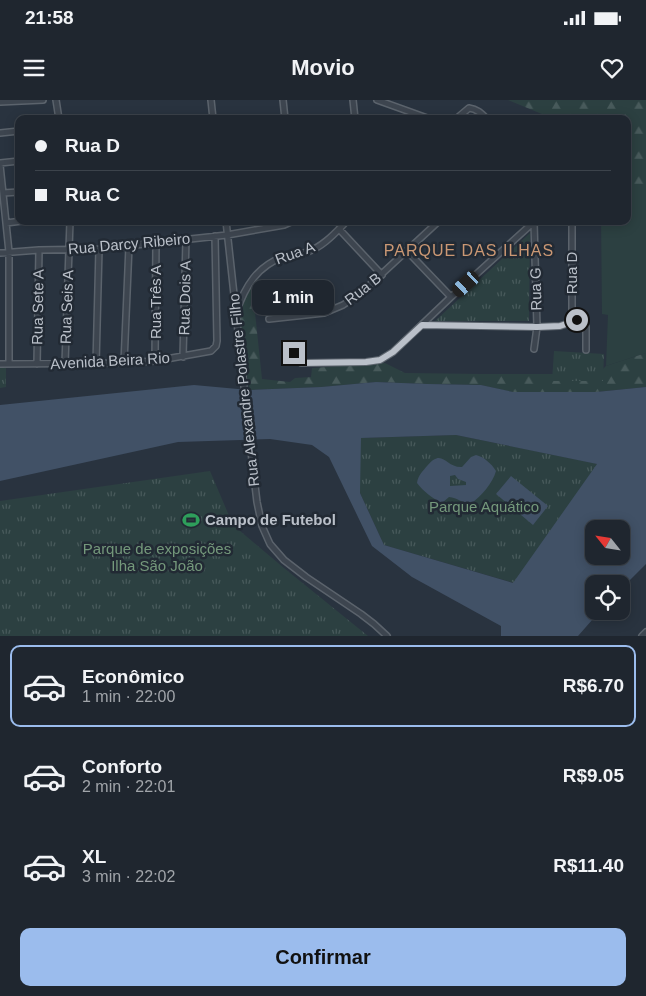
<!DOCTYPE html>
<html lang="pt">
<meta charset="utf-8">
<style>
:root{--surface:#1f262f;--page:#2c323b;--text:#f1f3f6;--muted:#a1a5aa;--line:#3c434b;--accent:#9bbced}
body{margin:0;font-family:Arial,sans-serif;background:var(--page);color:var(--text);height:100vh;display:flex;flex-direction:column;font-size:19px;white-space:nowrap}
*{box-sizing:border-box;margin:0}
p{font-size:16px;color:var(--muted)}
.icon{flex:none;width:28px;height:28px;fill:none;stroke:currentColor;stroke-width:2;stroke-linecap:round;stroke-linejoin:round}
.map{position:relative;height:536px;overflow:hidden}
.drawer{display:flex;flex-direction:column;background:var(--surface);flex:1}
.drawer>*{flex:none}
.top-card{position:absolute;left:15px;top:15px;width:616px;height:110px;border-radius:10px;box-shadow:0 2px 12px #0003,0 0 0 1px var(--line);display:grid;align-content:center;height:110px;padding:0 20px;background:var(--surface)}
.needle{width:32px;rotate:300deg}
.fabs{position:absolute;left:585px;top:420px;display:grid;gap:10px}
.fabs a{display:grid;place-items:center;width:45px;height:45px;border-radius:10px;background:var(--surface);box-shadow:0 2px 12px #0003,0 0 0 1px var(--line);font-size:25px}
.end{position:absolute;width:22px;height:22px;margin:-11px;border:6px solid #bac0c9;background:#111;box-shadow:0 0 0 2px #111}
.from{border-radius:50%}
.bubble{position:absolute;height:35px;border-radius:10px;background:var(--surface);box-shadow:0 2px 12px #0003,0 0 0 1px var(--line);font-size:16px;font-weight:600;line-height:35px;text-align:center}
.car{position:absolute;width:15px;height:30px;margin:-15px -8px;border-radius:6px;box-shadow:0 0 4px 1px #0007;background:linear-gradient(#222 24%,#8ab4d8 0 40%,#222 0 76%,#8ab4d8 0 86%,#222 0)}
.top-card b{display:flex;align-items:center;gap:18px;height:48px;font-size:19px}
.top-card b+b{border-top:1px solid var(--line)}
.top-card i{width:12px;height:12px;background:var(--text)}
ul{padding:9px 0 0;list-style:none}
li{display:flex;align-items:center;gap:15px;height:82px;margin:0 10px 8px;padding:0 10px;border:2px solid transparent;border-radius:10px}
li div{flex:1}
li b{display:block;font-size:19px}
li em{font-style:normal;font-weight:600}
li.selected{border-color:var(--accent)}
li>.icon{width:45px;height:45px;stroke-width:1.5}
.button{display:flex;gap:10px;margin-top:auto;padding:10px 20px}
.button a{flex:1;height:58px;border-radius:10px;background:var(--accent);color:#111;font-size:20px;font-weight:600;line-height:58px;text-align:center}
.status{display:flex;justify-content:space-between;align-items:center;height:35px;padding:0 25px;background:var(--surface);direction:ltr}
.status svg{height:14px;fill:currentColor}
header{display:flex;justify-content:space-between;align-items:center;height:65px;padding:0 20px;background:var(--surface);font-size:22px;font-weight:600}
.map>svg:first-child{display:block}
.green{fill:#2c4041}
.forest{fill:url(#forest-firs)}
.park{fill:url(#park-tufts)}
.water{fill:#415166;fill-rule:evenodd}
.lines{fill:none;stroke-linecap:round;stroke-linejoin:round}
.street-casing{stroke:#5b636c;stroke-width:8}
.street{stroke:#3d454f;stroke-width:5}
.route{stroke:#bac0c9;stroke-width:6}
.labels{text-anchor:middle;stroke-width:5;stroke-linejoin:round;paint-order:stroke}
.street-label{font-size:15px;fill:#bac0c9;stroke:#222a34}
.park-label{font-size:15px;fill:#74987b;stroke:#222a34}
.poi-label{font-size:15px;font-weight:bold;fill:#bac0c9;stroke:#222a34;text-anchor:start}
.neighbourhood-label{font-size:16px;letter-spacing:1px;fill:#cb9874;stroke:#222a34}
</style>
<div class="status"><b>21:58</b><svg viewBox="0 0 49 12"><path d="M0 12V9h3v3zM5 12V6h3v6zM10 12V3h3v9zM15 12V0h3v12zM26 1h20v11H26zM47 4h2v5h-2z"/></svg></div>
<header><svg class="icon" aria-label="menu" viewBox="0 0 24 24"><path d="M4 6h16M4 12h16M4 18h16"/></svg>Movio<svg class="icon" aria-label="heart" viewBox="0 0 24 24"><path d="M12 20l-8-8c-3-5 5-10 8-4 3-6 11-1 8 4z"/></svg></header>
<div class="map">
<svg width="646" height="536" viewBox="0 0 646 536">
<defs>
<pattern id="forest-firs" width="22" height="20" patternUnits="userSpaceOnUse" patternTransform="scale(1.25)"><rect width="22" height="20" fill="#2c4041"/><path d="M5 1l3.5 6h-7zM16 11l3.5 6h-7z" fill="#485a5b"/></pattern>
<pattern id="park-tufts" width="24" height="20" patternUnits="userSpaceOnUse" patternTransform="scale(1.25)"><rect width="24" height="20" fill="#2c4041"/><path d="M3 7l-1-3M5 7V3M7 7l1-3M15 17l-1-3M17 17v-4M19 17l1-3" fill="none" stroke="#485a5b"/></pattern>
</defs>
<rect width="100%" height="100%" fill="#29333f"/>
<!-- green -->
<path class="green" d="M 628,89 L 646,89 L 646,253 L 606,266 L 608,215 L 602,214 L 601,121 L 628,121 Z"/>
<!-- forest -->
<path class="forest" d="M 508,0 L 646,0 L 646,89 L 628,89 L 628,19 L 554,19 Z
M 258,177 L 261,198 L 254,203 L 262,279 L 290,282 L 295,278 L 311,277 L 312,268 L 385,263 L 405,273 L 481,274 L 598,274 L 606,266 L 646,253 L 646,287 L 596,292 L 512,292 L 481,285 L 428,284 L 376,282 L 321,287 L 249,290 L 240,225 L 240,214 L 243,202 L 249,188 Z"/>
<!-- park -->
<path class="park" d="M 530,133 L 529,221 L 435,221 Z
M 554,251 L 604,254 L 603,281 L 552,281 Z
M 0,268 L 6,268 L 6,287 L 0,288 Z
M 456,335 L 598,364 L 514,483 L 384,445 L 360,393 L 360,338 Z
M 210,371 L 233,425 L 284,468 L 368,536 L 0,536 L 0,401 Z"/>
<!-- water -->
<path class="water" d="M 376,282 L 428,284 L 481,285 L 513,292 L 596,292 L 646,287 L 646,464 L 621,489 L 621,484 L 594,484 L 594,511 L 600,511 L 578,536 L 501,536 L 501,526 L 412,477 L 372,446 L 329,357 L 312,345 L 270,339 L 178,342 L 0,381 L 0,305 L 194,285 L 249,290 L 321,287 ZM 456,335 L 597,364 L 513,483 L 384,445 L 360,393 L 361,338 ZM 594,429 L 621,429 L 621,456 L 594,456 Z
M 476,355 C 484,357 492,364 496,371 C 493,383 481,396 472,403 C 463,404 458,398 449,397 L 442,403 C 433,399 423,391 417,383 C 418,375 423,371 427,366 C 443,347 445,368 462,367 L 471,357 ZM 455,375 L 458,379 L 466,382 L 466,385 L 450,386 L 450,376 Z
M 511,376 L 548,406 L 533,425 L 496,394 Z"/>
<g class="lines">
<!-- street casing -->
<g class="street-casing">
<path id="street" d="M 56,0 L 59,19
M 211,0 L 213,19
M 283,0 L 285,19
M 353,0 L 355,19
M 377,0 L 430,19
M 0,2 L 43,0
M 456,19 L 469,8 C 477,9 481,13 487,19
M 0,33 L 19,31
M 0,63 L 19,61
M 0,65 L 9,152 L 9,264
M 3,93 L 19,92
M 226,121 L 252,360 L 257,402 L 262,426 L 270,444 L 284,460 L 306,477 L 361,514 L 374,524 L 387,536
M 6,123 L 22,121
M 339,129 L 382,175
M 407,151 L 451,197
M 0,153 L 39,150 L 99,149 L 227,135 L 284,125 L 293,121
M 236,213 C 245,186 257,166 285,156 C 292,154 300,154 307,152 C 323,147 336,132 347,121
M 269,219 L 324,213 L 343,205 L 361,193 L 439,121
M 571,219 C 577,220 583,220 586,227 L 586,250
M 422,225 L 537,227 L 560,226 L 566,224 L 571,219 L 572,213 L 572,121
M 534,249 L 537,227 L 534,122
M 295,253 L 298,260 L 301,263 L 366,262 L 380,260 L 393,252 L 451,197 L 535,121
M 183,257 L 186,139
M 155,261 L 156,143
M 124,263 L 129,146
M 0,264 L 124,263 L 155,261 L 211,251 L 216,246 L 217,241 L 215,136
M 37,264 L 39,150
M 65,264 L 70,121
M 96,264 L 99,149
M 642,536 L 646,532"/>
</g>
<!-- street -->
<use href="#street" class="street"/>
</g>
<g class="lines">
<!-- route -->
<path class="route" d="M 294,253 L 298,260 L 301,263 L 366,262 L 380,260 L 393,252 L 422,225 L 537,227 L 560,226 L 566,224 L 571,219 L 577,220"/>
</g>
<!-- icons -->
<defs>
<g id="stadium-bare" transform="scale(1.35)"><path d="M0-5a6.5 5 0 1 0 0 10a6.5 5 0 1 0 0-10ZM-3.5-1.8h7v3.6h-7Z" fill="#2e9e5b" stroke="#222a34" stroke-width="2.5" paint-order="stroke"/></g>
</defs>
<g fill-rule="evenodd">
<use href="#stadium-bare" x="191" y="420"/>
</g>
<g class="labels">
<!-- street labels -->
<g class="street-label">
<text transform="translate(129 144) rotate(-5)" y="5">Rua Darcy Ribeiro</text>
<text transform="translate(295 153) rotate(-20)" y="5">Rua A</text>
<text transform="translate(572 173) rotate(-90)" y="5">Rua D</text>
<text transform="translate(363 189) rotate(-38)" y="5">Rua B</text>
<text transform="translate(536 189) rotate(-91)" y="5">Rua G</text>
<text transform="translate(185 198) rotate(-89)" y="5">Rua Dois A</text>
<text transform="translate(156 202) rotate(-90)" y="5">Rua Três A</text>
<text transform="translate(38 207) rotate(-89)" y="5">Rua Sete A</text>
<text transform="translate(67 207) rotate(-88)" y="5">Rua Seis A</text>
<text transform="translate(110 261) rotate(-3)" y="5">Avenida Beira Rio</text>
<text transform="translate(244 290) rotate(-96)" y="5">Rua Alexandre Polastre Filho</text>
</g>
<!-- park labels -->
<g class="park-label">
<text x="484" y="412">Parque Aquático</text>
<text x="157" y="454">Parque de exposições<tspan x="157" dy="17">Ilha São João</tspan></text>
</g>
<!-- poi labels -->
<g class="poi-label">
<text x="205" y="425">Campo de Futebol</text>
</g>
<!-- neighbourhood labels -->
<g class="neighbourhood-label">
<text x="469" y="156">PARQUE DAS ILHAS</text>
</g>
</g>
</svg>
<div class="fabs">
<a><svg class="needle" viewBox="-14 -14 28 28"><path d="M0-13l5 13h-10z" fill="#e53935"/><path d="M0 13l5-13h-10z" fill="#a1a5aa"/></svg></a>
<a><svg class="icon" aria-label="locate" viewBox="0 0 24 24"><circle cx="12" cy="12" r="6"/><path d="M12 2v4M12 18v4M2 12h4M18 12h4"/></svg></a>
</div>
<i class="end from" style="left:577px;top:220px"></i>
<i class="end" style="left:294px;top:253px"></i>
<div class="bubble" style="left:252px;top:180px;width:82px">1 min</div>
<i class="car" style="left:466px;top:184px;rotate:228deg"></i>
<div class="top-card">
<b><i class="from"></i>Rua D</b>
<b><i></i>Rua C</b>
</div>
</div>
<section class="drawer">
<ul>
<li class="selected"><svg class="icon" aria-label="car" viewBox="0 0 24 24"><path d="M5 17H2v-5l4-1 3-4h7l3 4 3 1v5h-3M9 17h6M6 11h13"/><circle cx="7" cy="17" r="2"/><circle cx="17" cy="17" r="2"/></svg><div><b>Econômico</b><p>1 min · 22:00</p></div><em>R$6.70</em></li>
<li><svg class="icon" aria-label="car" viewBox="0 0 24 24"><path d="M5 17H2v-5l4-1 3-4h7l3 4 3 1v5h-3M9 17h6M6 11h13"/><circle cx="7" cy="17" r="2"/><circle cx="17" cy="17" r="2"/></svg><div><b>Conforto</b><p>2 min · 22:01</p></div><em>R$9.05</em></li>
<li><svg class="icon" aria-label="car" viewBox="0 0 24 24"><path d="M5 17H2v-5l4-1 3-4h7l3 4 3 1v5h-3M9 17h6M6 11h13"/><circle cx="7" cy="17" r="2"/><circle cx="17" cy="17" r="2"/></svg><div><b>XL</b><p>3 min · 22:02</p></div><em>R$11.40</em></li>
</ul>
<div class="button"><a>Confirmar</a></div>
</section>
